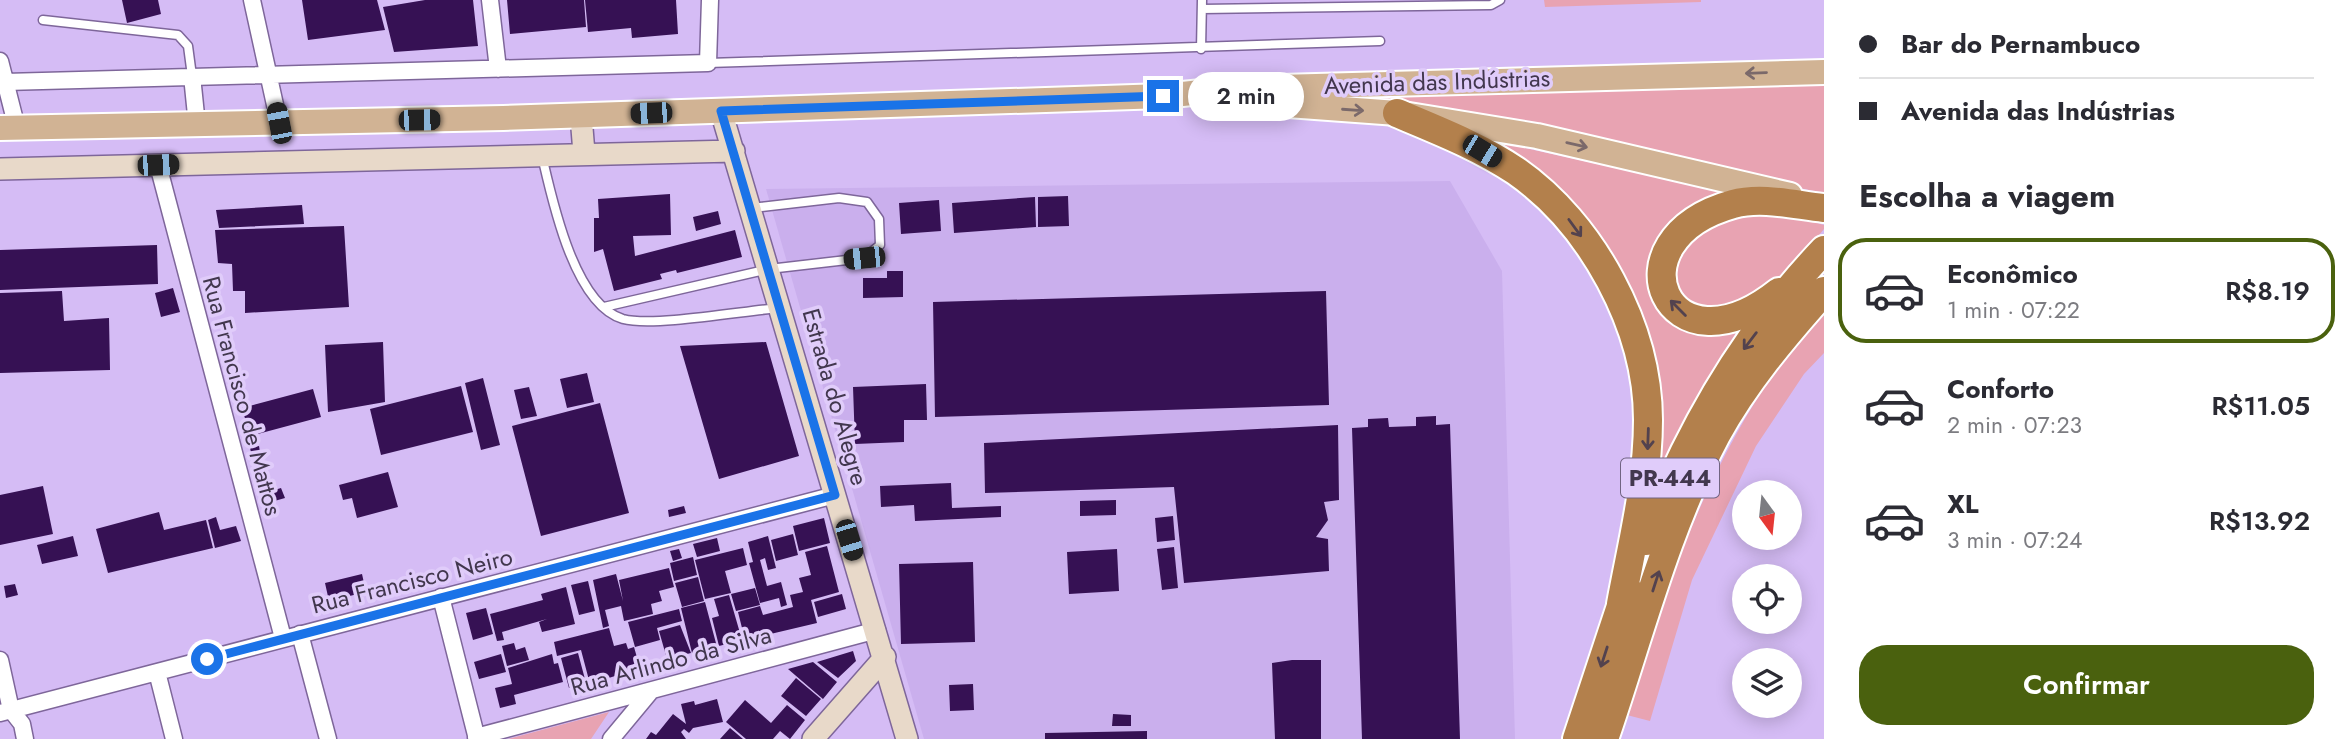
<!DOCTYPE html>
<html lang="pt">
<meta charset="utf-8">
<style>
:root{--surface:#fff;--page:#f2f2f3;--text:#2b2b33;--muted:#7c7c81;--line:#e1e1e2;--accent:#4a610e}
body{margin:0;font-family:Jost,sans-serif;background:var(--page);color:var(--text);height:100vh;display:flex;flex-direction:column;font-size:26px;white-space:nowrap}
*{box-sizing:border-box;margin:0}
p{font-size:23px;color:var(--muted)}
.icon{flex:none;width:38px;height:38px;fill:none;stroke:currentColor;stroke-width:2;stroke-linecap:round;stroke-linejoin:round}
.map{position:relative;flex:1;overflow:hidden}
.sheet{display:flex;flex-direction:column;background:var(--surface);width:525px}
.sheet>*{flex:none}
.top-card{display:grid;align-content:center;height:154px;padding:0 35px;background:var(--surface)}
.needle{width:46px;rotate:165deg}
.tools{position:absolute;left:1732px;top:480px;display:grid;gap:14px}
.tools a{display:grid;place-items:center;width:70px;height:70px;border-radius:50%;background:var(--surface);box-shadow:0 4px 18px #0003;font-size:35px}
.end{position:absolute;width:32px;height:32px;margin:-16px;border:9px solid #1a73e8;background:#fff;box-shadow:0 0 0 4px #fff}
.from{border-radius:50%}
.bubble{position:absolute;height:49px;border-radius:24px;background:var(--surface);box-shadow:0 4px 18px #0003;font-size:23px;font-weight:600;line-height:49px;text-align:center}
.car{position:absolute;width:21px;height:42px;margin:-21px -10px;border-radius:9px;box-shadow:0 0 5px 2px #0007;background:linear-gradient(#222 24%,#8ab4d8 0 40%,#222 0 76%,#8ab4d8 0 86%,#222 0)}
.top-card b{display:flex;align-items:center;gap:24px;height:66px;font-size:26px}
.top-card b+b{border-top:2px solid var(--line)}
.top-card i{width:18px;height:18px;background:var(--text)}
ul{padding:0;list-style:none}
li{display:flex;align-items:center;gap:21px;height:105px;margin:0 14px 10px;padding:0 21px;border:4px solid transparent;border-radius:28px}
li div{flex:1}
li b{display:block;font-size:26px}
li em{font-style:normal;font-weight:600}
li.current{border-color:var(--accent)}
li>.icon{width:63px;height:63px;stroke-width:1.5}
h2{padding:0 35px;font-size:32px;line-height:84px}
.action{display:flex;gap:14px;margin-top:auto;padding:14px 35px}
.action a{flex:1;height:80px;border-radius:28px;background:var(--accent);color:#fff;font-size:28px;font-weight:600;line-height:80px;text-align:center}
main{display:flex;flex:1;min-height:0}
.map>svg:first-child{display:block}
.built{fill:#caafed}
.green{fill:#e8a3b2}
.building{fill:#361154}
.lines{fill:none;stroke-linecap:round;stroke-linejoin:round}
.lane-casing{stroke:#7e669a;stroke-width:11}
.street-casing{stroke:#7e669a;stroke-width:19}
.secondary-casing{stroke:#7e669a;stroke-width:24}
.primary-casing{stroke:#fff;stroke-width:28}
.highway-casing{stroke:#fff;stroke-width:32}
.lane{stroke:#fff;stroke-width:8}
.street{stroke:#fff;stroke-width:16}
.secondary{stroke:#e8d9c9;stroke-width:21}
.primary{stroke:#d1b394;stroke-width:24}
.highway{stroke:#b3804c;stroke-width:28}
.oneway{stroke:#7b696a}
.oneway2{stroke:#53424e}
.route{stroke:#1a73e8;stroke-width:9}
.labels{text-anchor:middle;stroke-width:7;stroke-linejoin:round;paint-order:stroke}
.shield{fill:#e0ccfa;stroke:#716482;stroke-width:2}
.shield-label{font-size:23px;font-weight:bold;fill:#42374e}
.street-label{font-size:24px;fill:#42374e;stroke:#e0ccfa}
</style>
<main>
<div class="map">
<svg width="1824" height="739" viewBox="0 0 1824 739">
<rect width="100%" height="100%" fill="#d5bcf5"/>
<!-- built -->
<path class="built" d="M 1450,181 L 1502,271 L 1515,739 L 924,739 L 766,189 Z"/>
<!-- green -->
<path class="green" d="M 1544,0 L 1701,0 L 1701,2 L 1545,7 Z
M 1824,83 L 1824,193 L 1331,94 Z
M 1485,139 L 1746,197 L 1702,213 L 1657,295 L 1752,319 C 1713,377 1678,434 1649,497 L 1629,302 Z
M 1761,213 L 1793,216 L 1824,225 L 1824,229 L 1802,256 L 1753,300 L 1703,312 L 1679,296 L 1673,257 L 1682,244 L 1727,217 Z
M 1824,310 L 1824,353 L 1804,374 L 1756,446 L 1692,580 L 1650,721 L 1623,714 C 1672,571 1720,424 1824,310 Z
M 609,712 L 591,739 L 508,739 Z"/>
<!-- building -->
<path class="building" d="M 122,0 L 158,0 L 161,14 L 127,23 Z
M 302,0 L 377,0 L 385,30 L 308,40 Z
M 425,0 L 473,0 L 478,46 L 394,52 L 383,7 Z
M 507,0 L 584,0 L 586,27 L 510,34 Z
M 585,0 L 676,0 L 678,34 L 632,38 L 631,28 L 588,32 Z
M 670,194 L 671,235 L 633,236 L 635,256 L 735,230 L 742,257 L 677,273 L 676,270 L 660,274 L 662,279 L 614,291 L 603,249 L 594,252 L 594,218 L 599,218 L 598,199 Z
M 1068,196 L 1069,226 L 1038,227 L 1038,197 Z
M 1035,197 L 1036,227 L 954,233 L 952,203 Z
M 939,200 L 941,231 L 901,234 L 899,203 Z
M 302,205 L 304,224 L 219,228 L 216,210 Z
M 718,211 L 721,224 L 696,231 L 693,217 Z
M 344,226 L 349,307 L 245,313 L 245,291 L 233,291 L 232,264 L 218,263 L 215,230 Z
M 157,245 L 158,284 L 0,290 L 0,250 Z
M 887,271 L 903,271 L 903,297 L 863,298 L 863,278 L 887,278 Z
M 173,288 L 180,312 L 161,317 L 155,293 Z
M 62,291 L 64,321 L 109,318 L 110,370 L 0,373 L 0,293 Z
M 1326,291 L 1329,405 L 935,417 L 933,302 Z
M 383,342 L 385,402 L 328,412 L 325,345 Z
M 766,342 L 799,456 L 719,479 L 680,346 Z
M 587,373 L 594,402 L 567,408 L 560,379 Z
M 483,378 L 500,445 L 481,450 L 465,383 Z
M 926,384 L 927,420 L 904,420 L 904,442 L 855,444 L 853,387 Z
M 461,386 L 473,432 L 381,455 L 370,409 Z
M 529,387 L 537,416 L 521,419 L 514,390 Z
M 313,389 L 321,417 L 250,436 L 242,408 Z
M 600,403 L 629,513 L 541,536 L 512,426 Z
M 1436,416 L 1436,425 L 1450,424 L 1460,739 L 1362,739 L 1352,428 L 1368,427 L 1368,419 L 1388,418 L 1389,427 L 1416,426 L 1416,417 Z
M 1338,425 L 1339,500 L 1324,502 L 1328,520 L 1316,537 L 1328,539 L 1329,571 L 1184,583 L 1174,487 L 985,493 L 984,443 Z
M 259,446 L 262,464 L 254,465 L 250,448 Z
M 388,472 L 398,507 L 357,518 L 352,498 L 343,500 L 339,485 Z
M 951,483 L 952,508 L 1001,506 L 1001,517 L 915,521 L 914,505 L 881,507 L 880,486 Z
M 43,486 L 53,534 L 0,545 L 0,495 Z
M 281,488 L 285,498 L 271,502 L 268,492 Z
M 1116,500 L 1116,515 L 1080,516 L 1080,501 Z
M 684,506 L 686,513 L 669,517 L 668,510 Z
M 159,512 L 164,530 L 206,520 L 213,548 L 108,573 L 96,529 Z
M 1173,516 L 1175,540 L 1157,542 L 1155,518 Z
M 216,517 L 220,530 L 236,526 L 241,541 L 215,548 L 208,520 Z
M 824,518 L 830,543 L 799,551 L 793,526 Z
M 793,534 L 798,555 L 776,561 L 771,540 Z
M 73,536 L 78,556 L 42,564 L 37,545 Z
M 768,536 L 776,568 L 768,570 L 765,558 L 760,560 L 767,586 L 781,582 L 787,605 L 781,607 L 779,598 L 760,603 L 749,563 L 753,562 L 748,542 Z
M 717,538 L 720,551 L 697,557 L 693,544 Z
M 827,546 L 839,592 L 811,600 L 817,623 L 745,640 L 738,612 L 760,606 L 763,615 L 793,607 L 790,595 L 803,592 L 799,578 L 811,575 L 805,552 Z
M 1174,547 L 1178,588 L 1162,590 L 1157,549 Z
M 743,548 L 747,565 L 725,571 L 731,593 L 705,599 L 695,560 Z
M 679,549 L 682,558 L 673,561 L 670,551 Z
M 1117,549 L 1119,591 L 1069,594 L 1067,552 Z
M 693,557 L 697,575 L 674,581 L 670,563 Z
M 973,562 L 975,642 L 901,644 L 899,564 Z
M 669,568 L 674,587 L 659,591 L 662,601 L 651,604 L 653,614 L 624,621 L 621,606 L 605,610 L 609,626 L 603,628 L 593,580 L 616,574 L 623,601 L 619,580 Z
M 362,574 L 366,592 L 329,601 L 325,583 Z
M 698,577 L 704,601 L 682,607 L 675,583 Z
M 588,581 L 595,611 L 579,615 L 571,585 Z
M 15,584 L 18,595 L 6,598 L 4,586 Z
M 566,587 L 575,624 L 542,632 L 539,622 L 547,619 L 502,632 L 504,640 L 497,641 L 490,614 L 543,600 L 541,594 Z
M 755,588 L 760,605 L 736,611 L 731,594 Z
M 842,594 L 846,609 L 818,617 L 814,602 Z
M 729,595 L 742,640 L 719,646 L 712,618 L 719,616 L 714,599 Z
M 705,602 L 717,647 L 692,653 L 681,608 Z
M 486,608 L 493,634 L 473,640 L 466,613 Z
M 679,609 L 682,621 L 657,628 L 660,640 L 635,647 L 628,622 Z
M 680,625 L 691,653 L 667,659 L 659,631 Z
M 609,628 L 614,646 L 626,643 L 628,649 L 634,647 L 640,668 L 590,684 L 581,650 L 557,656 L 554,642 Z
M 743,641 L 745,650 L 729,654 L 727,645 Z
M 514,643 L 516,650 L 525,647 L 529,660 L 507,666 L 502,646 Z
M 853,651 L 856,661 L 838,678 L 817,662 Z
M 578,653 L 586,683 L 569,688 L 561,658 Z
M 501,654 L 506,672 L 479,679 L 474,662 Z
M 552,654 L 554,664 L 558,663 L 563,682 L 514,695 L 516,704 L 500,708 L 495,688 L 512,684 L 508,668 Z
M 1292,660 L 1321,660 L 1321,739 L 1275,739 L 1272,663 Z
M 813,662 L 837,682 L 823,699 L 788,669 Z
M 796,678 L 821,699 L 806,716 L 781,696 Z
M 973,684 L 974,710 L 950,711 L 949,685 Z
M 717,699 L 723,722 L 693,728 L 689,733 L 684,729 L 681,732 L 686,739 L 646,739 L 651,732 L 656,735 L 673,714 L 686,724 L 681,704 L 694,701 L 695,705 Z
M 745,700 L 771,723 L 787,705 L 805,720 L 790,739 L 780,731 L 773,739 L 746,739 L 726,722 Z
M 1113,714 L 1131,715 L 1131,726 L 1112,726 Z
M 730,728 L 743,739 L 720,739 Z
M 1147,731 L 1147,739 L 1045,739 L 1045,733 Z"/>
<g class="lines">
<!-- lane casing -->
<g class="lane-casing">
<path id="lane" d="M 1202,9 L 1491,5 L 1500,0
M 43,20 L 178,35 L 188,46 L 192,76
M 1201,49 L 1202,0
M 708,63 L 1380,41
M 542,156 C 552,199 574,305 623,319 C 654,327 743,311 779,308
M 604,307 L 769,269 L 864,258 L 880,245 L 879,219 L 867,202 L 839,198 L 752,208"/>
</g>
<!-- street casing -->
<g class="street-casing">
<path id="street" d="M 252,0 L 279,123
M 490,0 L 498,69
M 0,61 L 17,128
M 192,76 L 197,125
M 5,82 L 708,63 L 710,0
M 158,165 L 283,638
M 441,597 L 477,739
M 300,634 L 328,739
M 0,660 L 11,710 L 22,724 L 25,739
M 157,672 L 174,739
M 0,713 L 835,495
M 476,737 L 877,630
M 611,739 L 651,691"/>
</g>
<!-- secondary casing -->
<g class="secondary-casing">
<path id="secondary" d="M 721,111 L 907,739
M 581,116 L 584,153
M 0,169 L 734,151
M 813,739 L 885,657"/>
</g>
<!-- primary casing -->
<g class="primary-casing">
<path id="primary" d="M 1247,102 L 1397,113 L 1537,136 L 1790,195
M 0,128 L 503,118 L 1163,96 L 1240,88 L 1824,72"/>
</g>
<!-- highway casing -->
<g class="highway-casing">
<path id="highway" d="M 1397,113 C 1437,130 1479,146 1516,171 C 1592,224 1648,327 1648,420 C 1648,482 1632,544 1621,604
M 1779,292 C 1667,381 1605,240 1733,204 C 1762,196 1795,205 1824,208
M 1646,541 C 1687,433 1745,333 1824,250
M 1577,739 L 1627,588
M 1604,739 C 1639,637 1665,531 1716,435 C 1745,382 1784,336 1824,291"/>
</g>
<!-- lane -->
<use href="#lane" class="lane"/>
<!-- street -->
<use href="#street" class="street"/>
<!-- secondary -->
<use href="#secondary" class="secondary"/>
<!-- primary -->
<use href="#primary" class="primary"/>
<!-- highway -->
<use href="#highway" class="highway"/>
</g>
<!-- one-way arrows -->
<defs><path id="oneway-shaft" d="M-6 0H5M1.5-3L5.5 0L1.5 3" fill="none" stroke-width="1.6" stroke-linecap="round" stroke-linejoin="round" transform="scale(1.75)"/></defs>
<g class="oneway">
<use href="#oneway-shaft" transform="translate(1756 73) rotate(178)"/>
<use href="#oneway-shaft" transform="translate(1353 110) rotate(4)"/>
<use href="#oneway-shaft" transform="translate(1577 145) rotate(13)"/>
</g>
<g class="oneway2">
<use href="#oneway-shaft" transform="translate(1575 228) rotate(54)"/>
<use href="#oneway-shaft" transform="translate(1678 308) rotate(-135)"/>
<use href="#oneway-shaft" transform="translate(1750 341) rotate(127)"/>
<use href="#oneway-shaft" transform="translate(1648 439) rotate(92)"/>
<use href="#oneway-shaft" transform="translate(1656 581) rotate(-72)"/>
<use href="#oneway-shaft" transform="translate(1604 657) rotate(108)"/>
</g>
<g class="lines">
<!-- route -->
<path class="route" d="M 207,659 L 835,495 L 721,111 L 1163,96"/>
</g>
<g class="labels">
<!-- shield labels -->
<rect class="shield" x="1621" y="458.5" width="98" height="39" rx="5"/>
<g class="shield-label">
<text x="1670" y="486">PR-444</text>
</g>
<!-- street labels -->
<g class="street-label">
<text transform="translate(1437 82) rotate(-2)" y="8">Avenida das Indústrias</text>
<text transform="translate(242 396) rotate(75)" y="8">Rua Francisco de Mattos</text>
<text transform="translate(835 397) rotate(74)" y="8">Estrada do Alegre</text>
<text transform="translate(412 581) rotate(-14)" y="8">Rua Francisco Neiro</text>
<text transform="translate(671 661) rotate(-15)" y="8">Rua Arlindo da Silva</text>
</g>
</g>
</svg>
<div class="tools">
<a><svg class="needle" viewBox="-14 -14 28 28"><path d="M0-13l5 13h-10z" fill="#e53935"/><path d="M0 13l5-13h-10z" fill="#7c7c81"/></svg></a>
<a><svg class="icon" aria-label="locate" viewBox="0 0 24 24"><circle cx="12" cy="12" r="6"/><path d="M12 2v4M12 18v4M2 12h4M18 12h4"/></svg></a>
<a><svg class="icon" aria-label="layers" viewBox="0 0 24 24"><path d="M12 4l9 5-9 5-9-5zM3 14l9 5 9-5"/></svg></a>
</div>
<i class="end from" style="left:207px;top:659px"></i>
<i class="end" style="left:1163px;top:96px"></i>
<div class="bubble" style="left:1188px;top:72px;width:116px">2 min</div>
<i class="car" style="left:651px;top:113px;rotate:268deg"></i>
<i class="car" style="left:419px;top:120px;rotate:89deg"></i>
<i class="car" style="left:279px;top:123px;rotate:349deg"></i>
<i class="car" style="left:1482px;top:151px;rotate:121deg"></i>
<i class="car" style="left:158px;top:165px;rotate:88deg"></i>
<i class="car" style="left:864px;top:258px;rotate:264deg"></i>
<i class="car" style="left:849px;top:540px;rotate:163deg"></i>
</div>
<section class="sheet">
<div class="top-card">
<b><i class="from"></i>Bar do Pernambuco</b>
<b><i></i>Avenida das Indústrias</b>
</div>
<h2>Escolha a viagem</h2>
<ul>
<li class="current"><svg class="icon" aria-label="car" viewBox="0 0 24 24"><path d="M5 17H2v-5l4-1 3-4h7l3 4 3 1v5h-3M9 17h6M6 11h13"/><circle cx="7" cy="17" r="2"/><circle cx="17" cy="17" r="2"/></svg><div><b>Econômico</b><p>1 min · 07:22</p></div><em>R$8.19</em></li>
<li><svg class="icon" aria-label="car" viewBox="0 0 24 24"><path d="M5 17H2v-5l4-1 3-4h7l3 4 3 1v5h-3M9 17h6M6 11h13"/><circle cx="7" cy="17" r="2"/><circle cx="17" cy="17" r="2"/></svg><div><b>Conforto</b><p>2 min · 07:23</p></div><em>R$11.05</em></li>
<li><svg class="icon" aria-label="car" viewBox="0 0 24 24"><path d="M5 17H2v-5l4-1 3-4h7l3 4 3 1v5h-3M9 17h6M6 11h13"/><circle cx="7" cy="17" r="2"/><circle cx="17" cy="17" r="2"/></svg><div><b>XL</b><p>3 min · 07:24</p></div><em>R$13.92</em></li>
</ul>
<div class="action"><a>Confirmar</a></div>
</section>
</main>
